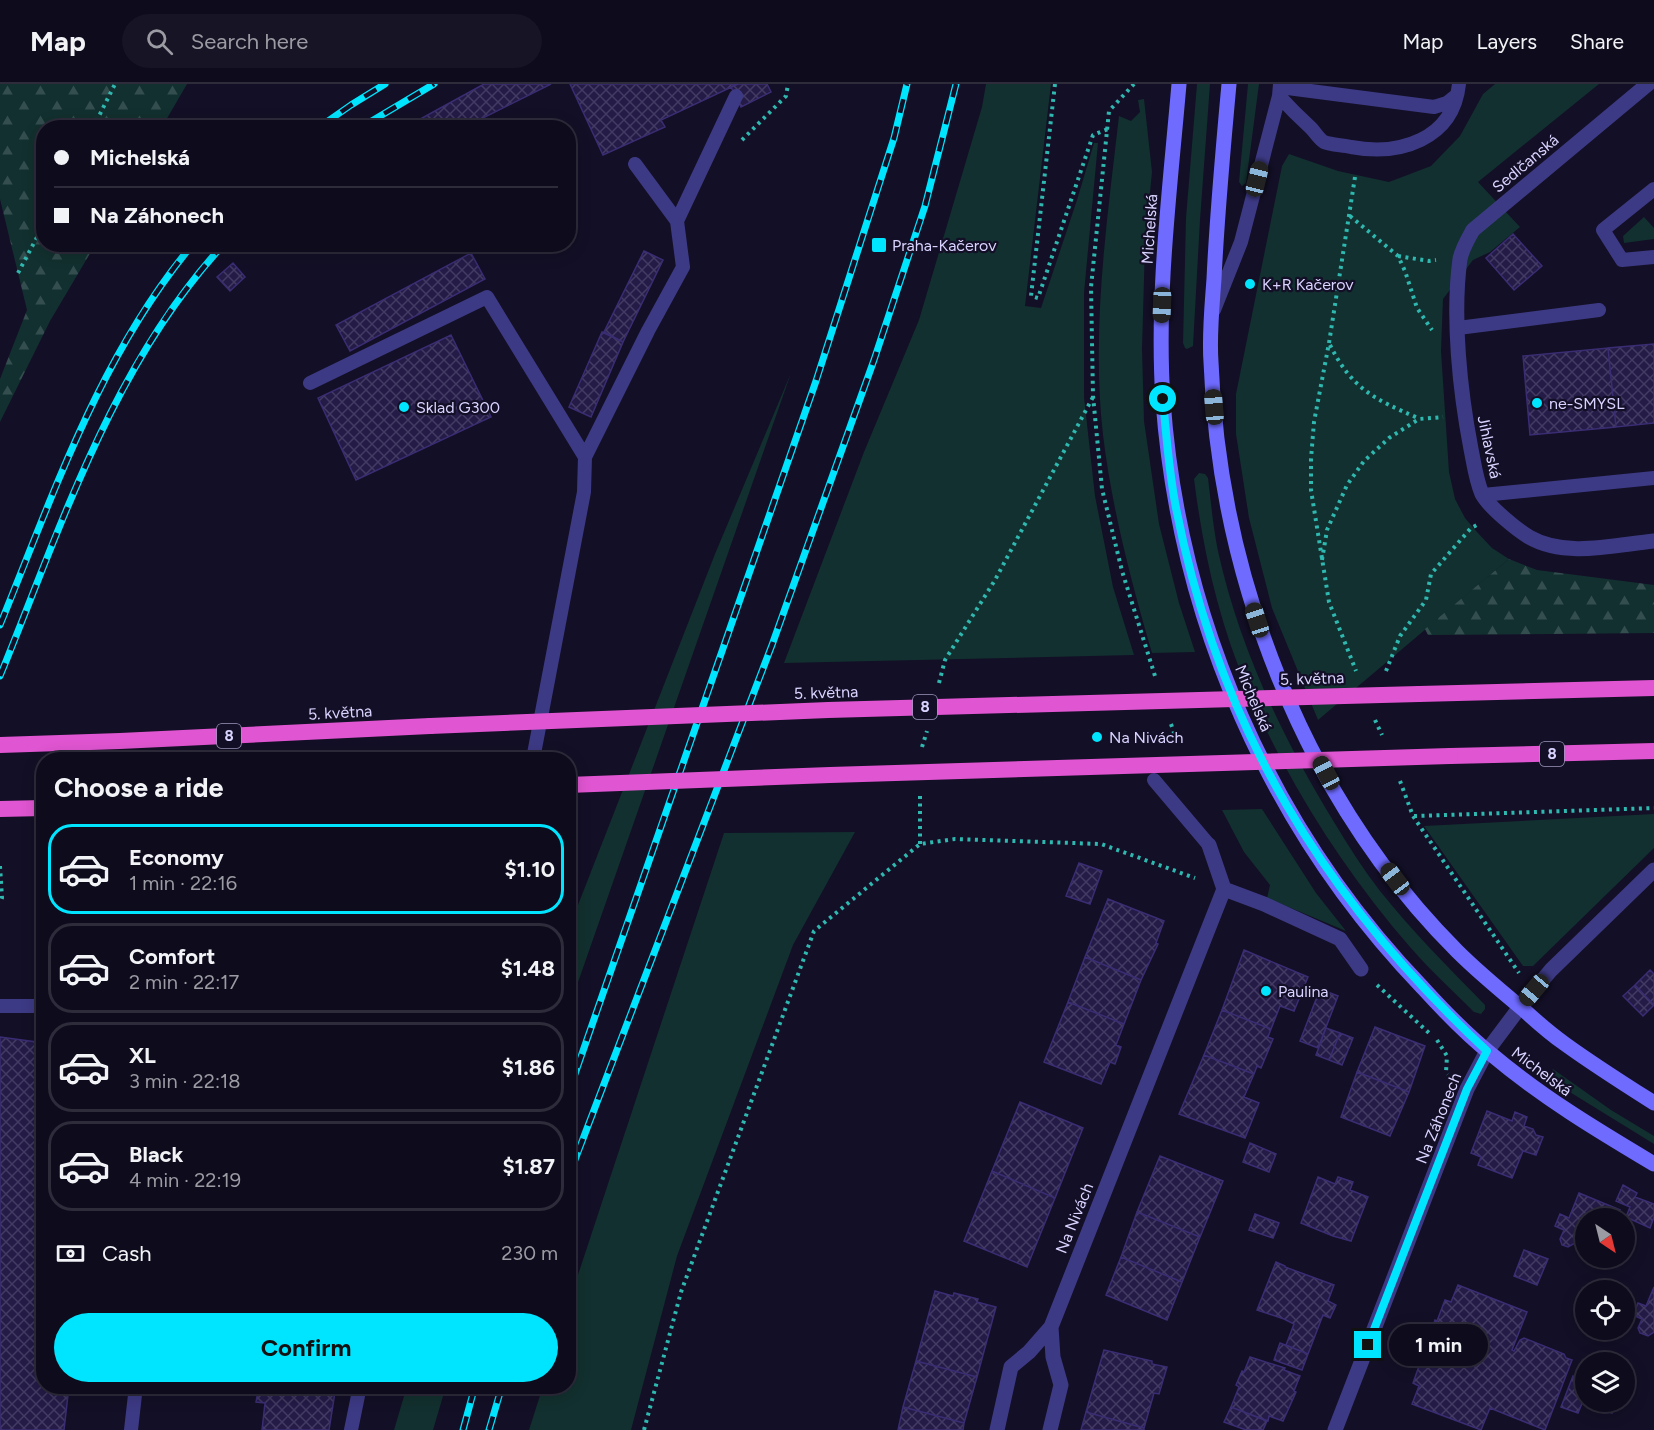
<!DOCTYPE html>
<meta charset="utf-8">
<style>
:root{--surface:#0e0b1c;--page:#171425;--text:#f1f3f6;--muted:#9b9ba3;--line:#2e2b3b;--accent:#00e5ff}
body{margin:0;font-family:Figtree,sans-serif;background:var(--page);color:var(--text);height:100vh;display:flex;flex-direction:column;font-size:22px;white-space:nowrap}
*{box-sizing:border-box;margin:0}
p{font-size:20px;color:var(--muted)}
.icon{flex:none;width:33px;height:33px;fill:none;stroke:currentColor;stroke-width:2;stroke-linecap:round;stroke-linejoin:round}
.map{position:relative;flex:1;overflow:hidden}
.sheet{position:absolute;left:36px;top:668px;width:540px;height:642px;display:flex;flex-direction:column;background:var(--surface);border-radius:24px;box-shadow:0 3px 15px #0003,0 0 0 2px var(--line)}
.sheet>*{flex:none}
.banner{position:absolute;left:36px;top:36px;width:540px;height:132px;border-radius:24px;box-shadow:0 3px 15px #0003,0 0 0 2px var(--line);display:grid;align-content:center;height:132px;padding:0 18px;background:var(--surface)}
.needle{width:39px;rotate:145deg}
.tools{position:absolute;left:1575px;top:1124px;display:grid;gap:12px}
.tools a{display:grid;place-items:center;width:60px;height:60px;border-radius:50%;background:var(--surface);box-shadow:0 3px 15px #0003,0 0 0 2px var(--line);font-size:30px}
.end{position:absolute;width:27px;height:27px;margin:-14px;border:8px solid #00e5ff;background:#111;box-shadow:0 0 0 3px #111}
.from{border-radius:50%}
.bubble{position:absolute;height:42px;border-radius:21px;background:var(--surface);box-shadow:0 3px 15px #0003,0 0 0 2px var(--line);font-size:20px;font-weight:700;line-height:42px;text-align:center}
.car{position:absolute;width:18px;height:36px;margin:-18px -9px;border-radius:8px;box-shadow:0 0 4px 2px #0007;background:linear-gradient(#222 24%,#8ab4d8 0 40%,#222 0 76%,#8ab4d8 0 86%,#222 0)}
.banner b{display:flex;align-items:center;gap:21px;height:57px;font-size:22px}
.banner b+b{border-top:2px solid var(--line)}
.banner i{width:15px;height:15px;background:var(--text)}
ul{padding:0;list-style:none}
li{display:flex;align-items:center;gap:18px;height:90px;margin:0 12px 9px;padding:0 6px;border:3px solid var(--line);border-radius:24px}
li div{flex:1}
li b{display:block;font-size:22px}
li em{font-style:normal;font-weight:700}
li.selected{border-color:var(--accent)}
li>.icon{width:54px;height:54px;stroke-width:1.5}
h2{padding:0 18px;font-size:27px;line-height:72px}
.pay{display:flex;align-items:center;gap:15px;height:66px;padding:0 18px;font-size:22px}
.pay p{margin-inline-start:auto}
.primary-button{display:flex;gap:12px;margin-top:auto;padding:12px 18px}
.primary-button a{flex:1;height:69px;border-radius:36px;background:var(--accent);color:#111;font-size:24px;font-weight:700;line-height:69px;text-align:center}
header{display:flex;align-items:center;gap:36px;box-sizing:border-box;height:84px;padding:0 30px;background:var(--surface);border-bottom:2px solid var(--line)}
header strong{font-size:28px}
nav{display:flex;gap:33px;margin-inline-start:auto;font-size:21px}
.search{width:420px;height:54px;background:var(--page);display:flex;align-items:center;gap:15px;box-sizing:border-box;padding:0 21px;border-radius:33px;color:var(--muted);font-size:22px}
.map>svg:first-child{display:block}
.green{fill:#12302f}
.forest{fill:url(#forest-firs)}
.building{fill:url(#building-cross-hatch);stroke:#3b2d73;stroke-width:1.5}
.lines{fill:none;stroke-linecap:round;stroke-linejoin:round}
.path{stroke:#2fb8b0;stroke-width:4;stroke-dasharray:3 4.5;stroke-linecap:butt}
.service{stroke:#3d3a85;stroke-width:14}
.minor{stroke:#3d3a85;stroke-width:15}
.tertiary{stroke:#3d3a85;stroke-width:15}
.secondary{stroke:#6f6bff;stroke-width:15}
.trunk{stroke:#e055d1;stroke-width:16}
.rail-casing{stroke:#00e5ff;stroke-width:7}
.rail{stroke:#130f26;stroke-width:4.5;stroke-dasharray:14;stroke-linecap:butt}
.trunk-bridge{stroke:#e055d1;stroke-width:16}
.route{stroke:#00e5ff;stroke-width:8}
.poi-dot{fill:#00e5ff;stroke:#130f26;stroke-width:2}
.labels{text-anchor:middle;stroke-width:4.5;stroke-linejoin:round;paint-order:stroke}
.shield{fill:#130f26;stroke:#9e99be;stroke-width:1.5}
.shield-label{font-size:15px;font-weight:bold;fill:#d9d4ff}
.street-label{font-size:16px;fill:#d9d4ff;stroke:#130f26}
.poi-label{font-size:16px;fill:#d9d4ff;stroke:#130f26;text-anchor:start}
</style>
<header>
<strong>Map</strong>
<div class="search"><svg class="icon" aria-label="search" viewBox="0 0 24 24"><circle cx="10" cy="10" r="6"/><path d="M15 15l6 6"/></svg>Search here</div>
<nav><a>Map</a><a>Layers</a><a>Share</a></nav>
</header>
<div class="map">
<svg width="1654" height="1346" viewBox="0 0 1654 1346">
<defs>
<pattern id="forest-firs" width="22" height="20" patternUnits="userSpaceOnUse" patternTransform="scale(1.5)"><rect width="22" height="20" fill="#12302f"/><path d="M5 1l3.5 6h-7zM16 11l3.5 6h-7z" fill="#344d4e"/></pattern>
<pattern id="building-cross-hatch" width="8" height="8" patternUnits="userSpaceOnUse" patternTransform="scale(1.5)"><rect width="8" height="8" fill="#241b47"/><path d="M0 0l8 8M0 8l8-8" fill="none" stroke="#433b63"/></pattern>
</defs>
<rect width="100%" height="100%" fill="#130f26"/>
<!-- green -->
<path class="green" d="M 986,0 L 1051,0 L 1025,222 L 1041,224 L 1077,116 L 1094,59 L 1098,59 L 1084,209 L 1084,313 L 1095,412 L 1113,503 L 1134,571 L 784,579 L 864,368 L 919,236 L 982,23 Z
M 1197,0 L 1210,0 L 1200,136 L 1193,262 L 1187,265 L 1185,264 L 1183,259 L 1186,134 Z
M 1248,0 L 1259,0 L 1246,99 L 1242,102 L 1239,98 Z
M 1495,0 L 1599,0 L 1478,98 L 1520,143 L 1490,168 L 1473,176 L 1443,215 L 1441,267 L 1449,388 L 1455,415 L 1465,434 L 1477,448 L 1492,464 L 1509,475 L 1318,636 L 1272,524 L 1249,434 L 1236,350 L 1236,310 L 1282,82 L 1289,70 L 1338,87 L 1389,98 L 1431,82 L 1460,52 L 1483,10 Z
M 1144,15 L 1152,88 L 1145,160 L 1142,265 L 1144,337 L 1159,440 L 1179,519 L 1195,568 L 1152,569 C 1131,497 1112,425 1103,351 C 1091,245 1107,137 1119,32 L 1131,37 L 1140,28 L 1138,16 Z
M 1644,133 L 1654,144 L 1654,155 L 1624,159 L 1623,152 Z
M 791,289 L 569,924 L 569,844 L 715,470 Z
M 1199,389 L 1205,390 L 1208,394 C 1211,418 1213,443 1218,467 C 1239,563 1283,655 1334,738 C 1348,761 1363,785 1380,807 C 1412,847 1449,884 1485,921 L 1485,925 L 1481,930 L 1474,928 C 1453,907 1430,886 1410,863 C 1344,787 1288,699 1248,606 C 1219,539 1203,467 1194,395 Z
M 1262,725 L 1316,809 L 1346,847 L 1267,814 L 1270,801 L 1244,768 L 1222,726 Z
M 1654,730 L 1654,764 L 1533,882 L 1523,882 L 1424,742 Z
M 855,748 L 793,861 L 677,1172 L 631,1346 L 529,1346 L 543,1302 L 568,1302 L 569,1218 L 724,749 Z
M 1553,985 L 1611,1026 L 1654,1052 L 1654,1060 L 1547,994 Z
M 407,1302 L 446,1302 L 433,1346 L 394,1346 Z"/>
<!-- forest -->
<path class="forest" d="M 0,0 L 187,0 L 162,43 L 44,44 L 44,160 L 95,161 L 50,237 L 0,338 L 0,295 L 27,226 L 0,115 Z
M 1509,475 L 1537,486 L 1654,501 L 1654,549 L 1428,551 L 1425,545 Z"/>
<!-- building -->
<path class="building" d="M 484,0 L 551,0 L 463,44 L 404,44 Z
M 570,0 L 738,0 L 661,36 L 665,43 L 603,71 Z
M 738,0 L 767,0 L 771,8 L 741,23 L 731,3 Z
M 1513,150 L 1542,182 L 1514,206 L 1486,174 Z
M 644,167 L 663,176 L 623,258 L 604,248 Z
M 471,169 L 485,195 L 350,267 L 336,241 Z
M 233,179 L 245,193 L 230,207 L 217,193 Z
M 602,248 L 623,258 L 591,333 L 569,323 Z
M 451,251 L 491,333 L 356,396 L 318,314 Z
M 1654,260 L 1654,339 L 1616,343 L 1608,264 Z
M 1608,264 L 1616,343 L 1530,351 L 1523,272 Z
M 1079,779 L 1102,787 L 1090,820 L 1066,812 Z
M 1108,815 L 1164,837 L 1156,859 L 1158,860 L 1141,896 L 1085,873 Z
M 1244,866 L 1308,893 L 1294,927 L 1280,922 L 1271,945 L 1222,926 Z
M 1085,873 L 1141,896 L 1124,940 L 1068,918 Z
M 1650,886 L 1654,890 L 1654,921 L 1635,901 Z
M 1635,901 L 1654,921 L 1643,932 L 1623,912 Z
M 1320,905 L 1338,912 L 1318,964 L 1300,957 Z
M 1068,918 L 1124,940 L 1116,961 L 1121,963 L 1115,980 L 1110,978 L 1101,1000 L 1044,978 Z
M 1222,926 L 1271,945 L 1268,953 L 1273,955 L 1261,984 L 1257,982 L 1254,990 L 1204,971 Z
M 1375,943 L 1425,962 L 1409,1008 L 1357,988 Z
M 1326,944 L 1340,949 L 1329,976 L 1316,971 Z
M 1340,949 L 1353,954 L 1342,981 L 1329,976 Z
M 0,953 L 44,959 L 44,1302 L 69,1302 L 64,1346 L 0,1346 Z
M 1204,971 L 1254,990 L 1244,1013 L 1259,1019 L 1245,1054 L 1179,1030 Z
M 1357,988 L 1409,1008 L 1390,1052 L 1341,1033 Z
M 1020,1018 L 1083,1044 L 1055,1114 L 992,1087 Z
M 1487,1027 L 1512,1037 L 1515,1028 L 1527,1033 L 1524,1042 L 1533,1045 L 1536,1051 L 1543,1053 L 1536,1071 L 1523,1067 L 1512,1094 L 1478,1081 L 1481,1073 L 1471,1069 Z
M 1250,1059 L 1276,1070 L 1269,1088 L 1243,1078 Z
M 1160,1072 L 1223,1097 L 1200,1153 L 1137,1128 Z
M 992,1087 L 1055,1114 L 1027,1183 L 964,1157 Z
M 1318,1093 L 1335,1100 L 1338,1093 L 1353,1098 L 1350,1106 L 1368,1113 L 1351,1157 L 1333,1152 L 1301,1139 Z
M 1623,1101 L 1637,1109 L 1635,1113 L 1654,1120 L 1654,1133 L 1650,1144 L 1626,1133 L 1630,1123 L 1616,1117 Z
M 1579,1109 L 1620,1126 L 1616,1134 L 1586,1134 L 1586,1164 L 1575,1159 L 1568,1163 L 1562,1161 L 1560,1155 L 1564,1146 L 1555,1142 L 1560,1130 L 1569,1134 Z
M 1137,1128 L 1200,1153 L 1182,1198 L 1121,1173 Z
M 1255,1130 L 1279,1139 L 1273,1154 L 1249,1146 Z
M 1524,1166 L 1548,1175 L 1537,1201 L 1514,1192 Z
M 1121,1173 L 1182,1198 L 1167,1236 L 1106,1211 Z
M 1276,1178 L 1285,1182 L 1285,1183 L 1334,1201 L 1328,1217 L 1336,1221 L 1330,1234 L 1323,1231 L 1308,1270 L 1286,1261 L 1294,1240 L 1284,1235 L 1257,1226 Z
M 1458,1201 L 1527,1228 L 1512,1266 L 1514,1267 L 1520,1256 L 1524,1254 L 1564,1270 L 1566,1274 L 1572,1276 L 1545,1346 L 1490,1324 L 1481,1346 L 1412,1320 L 1419,1302 L 1413,1299 L 1435,1236 L 1437,1237 L 1445,1216 L 1451,1218 Z
M 1654,1203 L 1654,1248 L 1648,1252 L 1640,1249 L 1638,1244 L 1642,1235 L 1633,1231 L 1638,1219 L 1646,1222 Z
M 935,1207 L 953,1212 L 954,1209 L 978,1215 L 977,1218 L 996,1223 L 977,1293 L 916,1277 Z
M 1280,1259 L 1308,1270 L 1302,1286 L 1274,1276 Z
M 1104,1266 L 1152,1277 L 1152,1280 L 1167,1283 L 1159,1310 L 1154,1309 L 1144,1344 L 1086,1328 Z
M 1250,1273 L 1285,1284 L 1284,1286 L 1300,1292 L 1294,1307 L 1296,1308 L 1283,1337 L 1269,1332 L 1268,1337 L 1231,1323 L 1239,1303 L 1236,1301 L 1242,1287 L 1244,1288 Z
M 916,1277 L 977,1293 L 964,1339 L 903,1323 Z
M 1573,1292 L 1586,1297 L 1586,1310 L 1578,1329 L 1561,1323 Z
M 259,1302 L 336,1302 L 329,1346 L 262,1346 L 265,1319 L 256,1318 Z
M 1586,1310 L 1586,1317 L 1599,1317 L 1597,1324 L 1582,1318 Z
M 1599,1317 L 1616,1317 L 1612,1329 L 1597,1324 Z
M 903,1323 L 964,1339 L 963,1346 L 898,1346 Z
M 1231,1323 L 1267,1337 L 1263,1346 L 1246,1346 L 1224,1338 Z
M 1086,1328 L 1144,1344 L 1144,1346 L 1081,1346 Z"/>
<g class="lines">
<!-- path -->
<path class="path" d="M 1055,0 L 1031,212 L 1038,214 L 1093,51 L 1108,45
M 1134,0 L 1109,27 L 1091,203 L 1093,312 L 1102,405 L 1122,487 L 1155,592
M 93,44 L 115,0
M 742,56 L 786,12 L 788,0
M 1355,93 L 1329,259 L 1314,338 L 1311,375 L 1311,406 L 1329,518 L 1356,587
M 1350,132 L 1398,172 L 1405,187 L 1417,224 L 1432,246
M 1398,172 L 1429,177 L 1436,176
M 18,189 L 44,140
M 1330,261 C 1352,305 1374,315 1418,334
M 1322,476 L 1327,446 L 1347,401 L 1364,377 L 1389,354 L 1419,335 L 1443,333
M 1386,587 L 1400,552 L 1426,516 L 1431,490 L 1471,444 L 1479,440
M 939,599 L 945,576 L 995,496 L 1093,313
M 1375,636 L 1382,651
M 1171,640 L 1176,655
M 922,663 L 927,647
M 1400,697 L 1413,732 L 1519,889
M 1414,732 L 1654,724
M 920,760 L 920,712
M 0,782 L 2,814 L 0,819
M 1377,901 L 1429,949
M 1437,956 L 1447,972 L 1446,988 L 1448,990
M 644,1346 L 681,1208 L 814,847 L 920,760 L 955,755 L 1101,760 L 1195,794"/>
<!-- service -->
<path class="service" d="M 1280,3 L 1434,23 L 1447,19 L 1457,11
M 1279,12 C 1289,23 1300,34 1311,44 C 1315,48 1319,55 1324,58 C 1331,61 1343,61 1351,63 C 1399,72 1453,56 1459,0
M 1654,105 L 1603,146 L 1622,176 L 1654,173
M 677,137 L 736,12
M 1214,226 L 1241,158 L 1279,12 L 1280,0
M 1458,244 L 1599,226
M 310,299 L 487,213 L 585,373 L 584,408 L 533,675
M 585,373 L 648,247 L 683,183 L 677,137 L 635,80
M 1483,411 L 1654,394
M 1154,696 L 1209,761
M 0,922 L 44,922
M 131,1346 L 136,1302
M 351,1346 L 360,1302"/>
<!-- minor -->
<path class="minor" d="M 1648,0 L 1473,146 C 1468,155 1462,165 1460,175 C 1452,233 1460,308 1471,365 C 1474,380 1476,396 1482,410 C 1489,423 1516,445 1529,453 C 1565,474 1614,461 1654,457
M 1224,805 L 1264,820 L 1340,855 L 1361,885
M 1520,923 L 1551,886 L 1654,786
M 997,1346 L 1011,1283 L 1029,1268 L 1051,1243 L 1224,805 L 1209,761
M 1050,1346 L 1061,1301 L 1053,1273 L 1051,1243"/>
<!-- tertiary -->
<path class="tertiary" d="M 1335,1346 L 1467,1005 L 1487,967 L 1520,923"/>
<!-- secondary -->
<path class="secondary" d="M 1179,0 C 1170,105 1156,212 1163,317 C 1179,536 1270,745 1423,904 C 1444,927 1466,950 1491,970 C 1542,1013 1597,1046 1654,1080
M 1229,0 C 1223,65 1217,130 1214,195 C 1212,223 1209,251 1211,278 C 1219,493 1304,714 1457,867 C 1478,888 1501,907 1524,926 C 1537,938 1551,950 1565,960 C 1594,981 1624,1000 1654,1019"/>
<!-- trunk -->
<path class="trunk" d="M 1419,610 L 1654,604
M 0,661 L 120,657 L 430,642
M 1450,672 L 1654,667
M 0,725 L 44,724"/>
<!-- rail casing -->
<g class="rail-casing">
<path id="rail" d="M 318,44 L 351,21 L 385,0
M 360,44 L 434,0
M 0,541 C 54,409 100,271 193,160
M 0,592 C 61,443 112,281 224,160
M 568,1010 L 816,297 L 894,54 L 907,0
M 568,1094 L 772,561 L 874,276 L 925,122 L 956,0
M 463,1346 L 475,1302
M 489,1346 L 502,1302"/>
</g>
<!-- rail -->
<use href="#rail" class="rail"/>
<!-- trunk-bridge -->
<path class="trunk-bridge" d="M 430,642 L 828,626 L 1419,610
M 568,701 L 830,691 L 1450,672"/>
</g>
<g class="lines">
<!-- route -->
<path class="route" d="M 1163,315 C 1166,352 1169,388 1176,424 C 1219,644 1324,815 1487,967 L 1467,1005 L 1368,1261"/>
</g>
<!-- markers -->
<g class="poi-dot">
<rect x="871" y="153" width="16" height="16" rx="3"/>
<circle cx="1250" cy="200" r="6"/>
<circle cx="1537" cy="319" r="6"/>
<circle cx="404" cy="323" r="6"/>
<circle cx="1097" cy="653" r="6"/>
<circle cx="1266" cy="907" r="6"/>
</g>
<g class="labels">
<!-- shield labels -->
<g class="shield">
<rect x="913" y="611" width="24" height="24" rx="4.5"/>
<rect x="217" y="640" width="24" height="24" rx="4.5"/>
<rect x="1540" y="658" width="24" height="24" rx="4.5"/>
</g>
<g class="shield-label">
<text x="925" y="628">8</text>
<text x="229" y="657">8</text>
<text x="1552" y="675">8</text>
</g>
<!-- street labels -->
<g class="street-label">
<text transform="translate(1525 79) rotate(-40)" y="6">Sedlčanská</text>
<text transform="translate(1149 145) rotate(-86)" y="6">Michelská</text>
<text transform="translate(1490 363) rotate(78)" y="6">Jihlavská</text>
<text transform="translate(1312 594) rotate(-2)" y="6">5. května</text>
<text transform="translate(826 608) rotate(-2)" y="6">5. května</text>
<text transform="translate(1254 614) rotate(67)" y="6">Michelská</text>
<text transform="translate(340 628) rotate(-3)" y="6">5. května</text>
<text transform="translate(1542 987) rotate(37)" y="6">Michelská</text>
<text transform="translate(1438 1034) rotate(-68)" y="6">Na Záhonech</text>
<text transform="translate(1074 1134) rotate(-68)" y="6">Na Nivách</text>
</g>
<!-- poi labels -->
<g class="poi-label">
<text x="892" y="167">Praha-Kačerov</text>
<text x="1262" y="206">K+R Kačerov</text>
<text x="1549" y="325">ne-SMYSL</text>
<text x="416" y="329">Sklad G300</text>
<text x="1109" y="659">Na Nivách</text>
<text x="1278" y="913">Paulina</text>
</g>
</g>
</svg>
<div class="tools">
<a><svg class="needle" viewBox="-14 -14 28 28"><path d="M0-13l5 13h-10z" fill="#e53935"/><path d="M0 13l5-13h-10z" fill="#9b9ba3"/></svg></a>
<a><svg class="icon" aria-label="locate" viewBox="0 0 24 24"><circle cx="12" cy="12" r="6"/><path d="M12 2v4M12 18v4M2 12h4M18 12h4"/></svg></a>
<a><svg class="icon" aria-label="layers" viewBox="0 0 24 24"><path d="M12 4l9 5-9 5-9-5zM3 14l9 5 9-5"/></svg></a>
</div>
<i class="end from" style="left:1163px;top:315px"></i>
<i class="end" style="left:1368px;top:1261px"></i>
<div class="bubble" style="left:1389px;top:1240px;width:99px">1 min</div>
<i class="car" style="left:1257px;top:95px;rotate:14deg"></i>
<i class="car" style="left:1162px;top:221px;rotate:182deg"></i>
<i class="car" style="left:1214px;top:323px;rotate:355deg"></i>
<i class="car" style="left:1257px;top:536px;rotate:342deg"></i>
<i class="car" style="left:1326px;top:689px;rotate:332deg"></i>
<i class="car" style="left:1395px;top:795px;rotate:323deg"></i>
<i class="car" style="left:1534px;top:906px;rotate:220deg"></i>
<div class="banner">
<b><i class="from"></i>Michelská</b>
<b><i></i>Na Záhonech</b>
</div>
<section class="sheet">
<h2>Choose a ride</h2>
<ul>
<li class="selected"><svg class="icon" aria-label="car" viewBox="0 0 24 24"><path d="M5 17H2v-5l4-1 3-4h7l3 4 3 1v5h-3M9 17h6M6 11h13"/><circle cx="7" cy="17" r="2"/><circle cx="17" cy="17" r="2"/></svg><div><b>Economy</b><p>1 min · 22:16</p></div><em>$1.10</em></li>
<li><svg class="icon" aria-label="car" viewBox="0 0 24 24"><path d="M5 17H2v-5l4-1 3-4h7l3 4 3 1v5h-3M9 17h6M6 11h13"/><circle cx="7" cy="17" r="2"/><circle cx="17" cy="17" r="2"/></svg><div><b>Comfort</b><p>2 min · 22:17</p></div><em>$1.48</em></li>
<li><svg class="icon" aria-label="car" viewBox="0 0 24 24"><path d="M5 17H2v-5l4-1 3-4h7l3 4 3 1v5h-3M9 17h6M6 11h13"/><circle cx="7" cy="17" r="2"/><circle cx="17" cy="17" r="2"/></svg><div><b>XL</b><p>3 min · 22:18</p></div><em>$1.86</em></li>
<li><svg class="icon" aria-label="car" viewBox="0 0 24 24"><path d="M5 17H2v-5l4-1 3-4h7l3 4 3 1v5h-3M9 17h6M6 11h13"/><circle cx="7" cy="17" r="2"/><circle cx="17" cy="17" r="2"/></svg><div><b>Black</b><p>4 min · 22:19</p></div><em>$1.87</em></li>
</ul>
<div class="pay"><svg class="icon" aria-label="cash" viewBox="0 0 24 24"><path d="M3 7h18v10H3z"/><circle cx="12" cy="12" r="2"/></svg>Cash<p>230 m</p></div>
<div class="primary-button"><a>Confirm</a></div>
</section>
</div>
